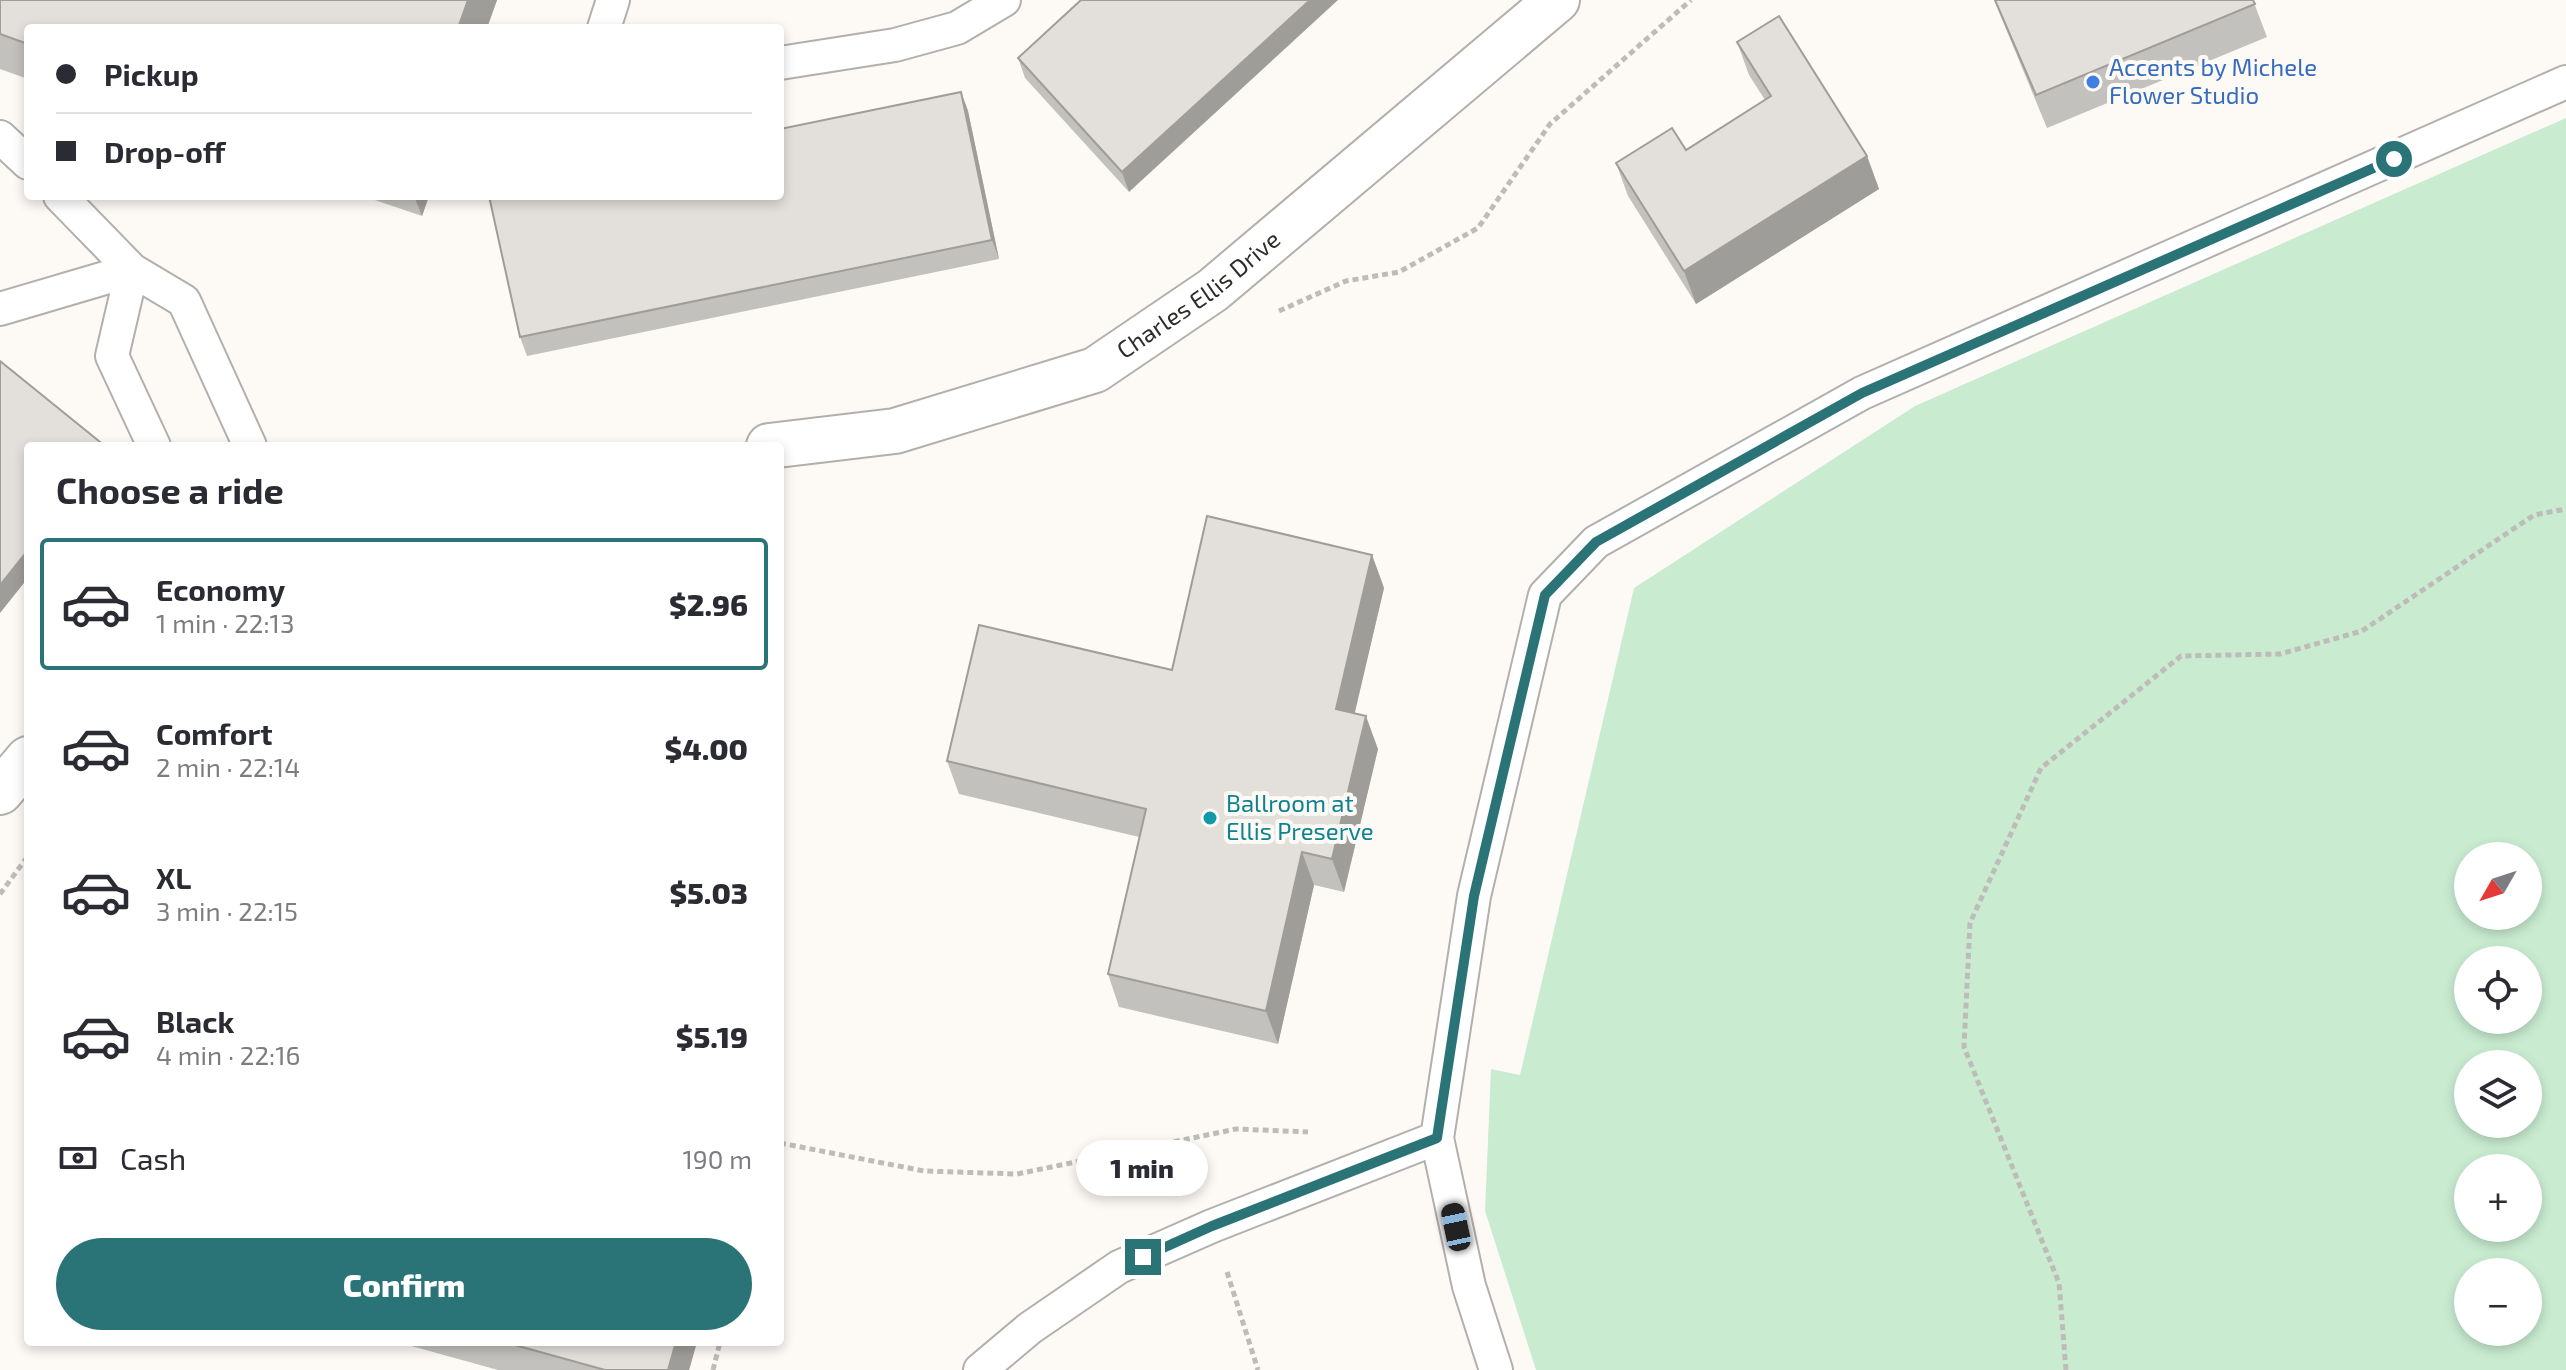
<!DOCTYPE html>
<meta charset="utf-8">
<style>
:root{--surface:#fff;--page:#f2f2f3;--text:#2b2b33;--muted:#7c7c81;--line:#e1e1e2;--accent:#2a7477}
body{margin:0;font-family:"Exo 2",sans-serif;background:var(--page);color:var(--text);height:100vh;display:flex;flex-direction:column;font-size:30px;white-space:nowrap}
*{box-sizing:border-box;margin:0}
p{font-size:26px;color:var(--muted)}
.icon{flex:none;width:44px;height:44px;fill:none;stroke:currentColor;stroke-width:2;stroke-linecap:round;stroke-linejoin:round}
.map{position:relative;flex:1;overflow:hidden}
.details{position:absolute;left:24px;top:442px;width:760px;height:904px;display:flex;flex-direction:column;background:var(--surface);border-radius:8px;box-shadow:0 4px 12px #0003}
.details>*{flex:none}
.guide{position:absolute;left:24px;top:24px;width:760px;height:176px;border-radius:8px;box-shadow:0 4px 12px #0003;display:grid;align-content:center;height:176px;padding:0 32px;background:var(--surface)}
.needle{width:52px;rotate:231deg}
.buttons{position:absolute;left:2454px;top:842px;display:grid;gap:16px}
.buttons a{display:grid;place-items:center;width:88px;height:88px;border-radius:50%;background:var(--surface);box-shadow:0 4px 12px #0003;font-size:40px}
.end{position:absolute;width:36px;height:36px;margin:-18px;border:10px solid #2a7477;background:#fff;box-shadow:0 0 0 4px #fff}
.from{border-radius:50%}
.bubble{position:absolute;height:56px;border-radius:28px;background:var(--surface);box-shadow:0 4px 12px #0003;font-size:26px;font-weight:800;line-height:56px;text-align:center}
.car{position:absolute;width:24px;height:48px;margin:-24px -12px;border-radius:10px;box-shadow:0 0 6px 2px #0007;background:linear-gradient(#222 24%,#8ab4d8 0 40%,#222 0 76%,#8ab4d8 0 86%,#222 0)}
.guide b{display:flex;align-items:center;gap:28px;height:76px;font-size:30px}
.guide b+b{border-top:2px solid var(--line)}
.guide i{width:20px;height:20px;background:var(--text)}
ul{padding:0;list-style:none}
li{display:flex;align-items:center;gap:24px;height:132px;margin:0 16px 12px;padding:0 16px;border:4px solid transparent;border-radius:8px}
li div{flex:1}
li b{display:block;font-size:30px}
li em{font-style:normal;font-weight:800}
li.current{border-color:var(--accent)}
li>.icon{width:72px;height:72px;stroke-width:1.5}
h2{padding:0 32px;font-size:36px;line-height:96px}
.pay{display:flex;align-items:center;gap:20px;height:88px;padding:0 32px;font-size:30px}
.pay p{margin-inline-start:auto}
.cta{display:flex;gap:16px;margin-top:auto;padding:16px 32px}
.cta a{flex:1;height:92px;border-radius:48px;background:var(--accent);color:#fff;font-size:32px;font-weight:800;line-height:92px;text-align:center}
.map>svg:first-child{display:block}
.green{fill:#c9ecd1;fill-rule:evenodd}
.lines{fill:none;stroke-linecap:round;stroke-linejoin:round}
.service-casing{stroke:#b3afac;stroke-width:36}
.minor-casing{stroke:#b3afac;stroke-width:48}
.path{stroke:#bebcb9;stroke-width:5;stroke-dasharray:6 4;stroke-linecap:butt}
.service{stroke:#fff;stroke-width:32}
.minor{stroke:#fff;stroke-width:44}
.wall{fill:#c3c1bd}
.shaded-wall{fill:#9f9d9a}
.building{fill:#e3e0dc;stroke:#9f9d9a;stroke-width:2}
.route{stroke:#2a7477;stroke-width:10}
.shop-dot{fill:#3f7fe0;stroke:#fdfaf6;stroke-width:3}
.culture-dot{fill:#0f9aa8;stroke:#fdfaf6;stroke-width:3}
.labels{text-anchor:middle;stroke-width:8;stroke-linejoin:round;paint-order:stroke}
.shop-label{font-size:24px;fill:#366cbe;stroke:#fdfaf6;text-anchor:start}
.street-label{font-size:24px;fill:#2d2c2a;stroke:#fdfaf6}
.culture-label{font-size:24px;fill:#0d838f;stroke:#fdfaf6;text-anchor:start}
</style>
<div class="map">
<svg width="2566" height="1370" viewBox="0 0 2566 1370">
<rect width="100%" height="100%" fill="#fdfaf6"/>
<!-- green -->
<path class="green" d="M 2566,118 L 2566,1370 L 1536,1370 L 1485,1211 L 1491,1069 L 1520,1075 L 1634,588 L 1915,406 ZM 2468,856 L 2528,856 L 2528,916 L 2468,916 ZM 2468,960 L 2528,960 L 2528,1020 L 2468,1020 ZM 2468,1064 L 2528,1064 L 2528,1124 L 2468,1124 ZM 2468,1168 L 2528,1168 L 2528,1228 L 2468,1228 ZM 2468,1272 L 2528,1272 L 2528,1332 L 2468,1332 Z"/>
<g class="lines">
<!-- service casing -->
<g class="service-casing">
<path id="service" d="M 604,28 L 613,0
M 780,63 L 895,45 L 957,28 L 1004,0
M 0,137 L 28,163
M 60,196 L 132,270 L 184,301 L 250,446
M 132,270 L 112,356 L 154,446
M 0,309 L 132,270
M 980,1370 L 1030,1328 L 1119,1267 L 1212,1226 L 1437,1138
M 1496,1370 L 1469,1286 L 1437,1138 L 1474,896 L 1545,595 L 1596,542 L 1862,393 L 2566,82"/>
</g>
<!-- minor casing -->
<g class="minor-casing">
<g id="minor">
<path id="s1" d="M 769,446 L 895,431 L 1095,370 L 1213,290 L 1557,0"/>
<path d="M 0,792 L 28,759"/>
</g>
</g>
<!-- path -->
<path class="path" d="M 1279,311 L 1346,281 L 1399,272 L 1478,228 L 1550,124 L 1691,0
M 0,894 L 28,856
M 780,1143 L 924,1171 L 1017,1174 L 1236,1129 L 1308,1132
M 1227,1272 L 1258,1370
M 713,1370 L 720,1342
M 2066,1370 L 2059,1283 L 1964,1047 L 1970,923 L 2041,768 L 2181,656 L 2280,654 L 2362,631 L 2534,515 L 2566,509"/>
<!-- service -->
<use href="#service" class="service"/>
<!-- minor -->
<use href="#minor" class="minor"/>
</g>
<!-- wall -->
<path class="wall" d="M 0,0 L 497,0 L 487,28 L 28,28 L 28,79 L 0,69 Z
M 1081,0 L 1129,192 L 1025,78 L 1018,58 Z
M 1994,0 L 2253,0 L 2267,37 L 2047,128 Z
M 1737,42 L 1867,156 L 1879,189 L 1696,304 L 1628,196 L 1616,163 L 1686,150 L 1765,100 L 1749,75 Z
M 961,92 L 968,111 L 999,259 L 527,356 L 520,337 Z
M 363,196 L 429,196 L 422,216 Z
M 1372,555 L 1384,588 L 1354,714 L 1378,749 L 1344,892 L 1314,885 L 1278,1044 L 1119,1007 L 1108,974 L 1139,837 L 959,794 L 947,761 L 1172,670 Z
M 397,1342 L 697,1342 L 689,1370 L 498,1370 Z"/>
<!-- shaded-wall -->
<path class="shaded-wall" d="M 468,0 L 497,0 L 487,28 L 458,28 Z
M 1310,0 L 1338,0 L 1129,192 L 1122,172 Z
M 961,92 L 968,111 L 999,259 L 992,240 Z
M 1867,156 L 1879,189 L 1696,304 L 1684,271 Z
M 414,196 L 429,196 L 422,216 Z
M 28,550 L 28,578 L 0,613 L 0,585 Z
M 1372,555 L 1384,588 L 1348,742 L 1336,709 Z
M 1366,716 L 1378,749 L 1344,892 L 1332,859 Z
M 1302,852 L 1314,885 L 1278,1044 L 1266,1011 Z
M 676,1342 L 697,1342 L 689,1370 L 668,1370 Z"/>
<!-- building -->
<path class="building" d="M 0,0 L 468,0 L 458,28 L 28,28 L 28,44 L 0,34 Z
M 1081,0 L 1310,0 L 1122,172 L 1018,58 Z
M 1995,0 L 2253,0 L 2255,4 L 2036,95 Z
M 1779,16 L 1867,156 L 1684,271 L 1616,163 L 1672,128 L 1686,150 L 1771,96 L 1737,42 Z
M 961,92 L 992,240 L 520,337 L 489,196 L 780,196 L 780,129 Z
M 0,361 L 105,446 L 28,446 L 28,550 L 0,585 Z
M 1207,516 L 1372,555 L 1336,709 L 1366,716 L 1332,859 L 1302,852 L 1266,1011 L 1108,974 L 1146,809 L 947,761 L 979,625 L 1172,670 Z
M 504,1342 L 676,1342 L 668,1370 L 605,1370 Z"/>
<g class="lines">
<!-- route -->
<path class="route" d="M 1143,1257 L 1212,1226 L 1437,1138 L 1474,896 L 1545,595 L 1596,542 L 1862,393 L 2394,159"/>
</g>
<!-- markers -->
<circle class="shop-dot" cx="2093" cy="82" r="8"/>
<circle class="culture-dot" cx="1210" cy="818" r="8"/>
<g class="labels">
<!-- shop labels -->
<g class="shop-label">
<text x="2109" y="76">Accents by Michele<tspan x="2109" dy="28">Flower Studio</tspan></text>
</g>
<!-- street labels -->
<g class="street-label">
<text dy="8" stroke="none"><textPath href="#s1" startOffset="464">Charles Ellis Drive</textPath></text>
</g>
<!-- culture labels -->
<g class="culture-label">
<text x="1226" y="812">Ballroom at<tspan x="1226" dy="28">Ellis Preserve</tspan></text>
</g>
</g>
</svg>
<div class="buttons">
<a><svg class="needle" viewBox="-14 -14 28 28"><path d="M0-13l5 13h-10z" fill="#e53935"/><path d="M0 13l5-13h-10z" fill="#7c7c81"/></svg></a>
<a><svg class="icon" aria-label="locate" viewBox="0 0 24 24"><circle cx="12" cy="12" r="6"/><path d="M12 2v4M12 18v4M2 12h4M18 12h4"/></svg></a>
<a><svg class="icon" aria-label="layers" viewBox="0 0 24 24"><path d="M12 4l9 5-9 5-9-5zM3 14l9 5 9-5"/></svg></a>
<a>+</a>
<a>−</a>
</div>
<i class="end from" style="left:2394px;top:159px"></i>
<i class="end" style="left:1143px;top:1257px"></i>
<div class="bubble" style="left:1076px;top:1140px;width:132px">1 min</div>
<i class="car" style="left:1456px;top:1227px;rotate:348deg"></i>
<div class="guide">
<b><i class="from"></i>Pickup</b>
<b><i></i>Drop-off</b>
</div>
<section class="details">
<h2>Choose a ride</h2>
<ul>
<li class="current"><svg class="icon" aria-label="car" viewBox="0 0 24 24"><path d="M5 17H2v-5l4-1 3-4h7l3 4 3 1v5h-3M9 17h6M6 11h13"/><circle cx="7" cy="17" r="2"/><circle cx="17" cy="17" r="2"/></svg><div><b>Economy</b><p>1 min · 22:13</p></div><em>$2.96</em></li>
<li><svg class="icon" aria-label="car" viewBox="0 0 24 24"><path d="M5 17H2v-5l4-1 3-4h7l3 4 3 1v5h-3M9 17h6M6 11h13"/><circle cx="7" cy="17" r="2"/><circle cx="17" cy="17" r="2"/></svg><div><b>Comfort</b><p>2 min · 22:14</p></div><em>$4.00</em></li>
<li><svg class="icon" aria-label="car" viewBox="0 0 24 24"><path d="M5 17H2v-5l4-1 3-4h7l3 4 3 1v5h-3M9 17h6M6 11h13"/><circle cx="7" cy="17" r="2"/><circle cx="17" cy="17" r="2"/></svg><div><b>XL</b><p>3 min · 22:15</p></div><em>$5.03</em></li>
<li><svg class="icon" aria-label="car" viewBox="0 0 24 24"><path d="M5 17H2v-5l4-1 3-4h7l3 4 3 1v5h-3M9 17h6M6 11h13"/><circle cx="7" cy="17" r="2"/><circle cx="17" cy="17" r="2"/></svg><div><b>Black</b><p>4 min · 22:16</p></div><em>$5.19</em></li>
</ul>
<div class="pay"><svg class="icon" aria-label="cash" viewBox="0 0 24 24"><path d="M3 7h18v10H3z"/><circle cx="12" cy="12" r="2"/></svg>Cash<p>190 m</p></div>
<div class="cta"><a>Confirm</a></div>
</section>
</div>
